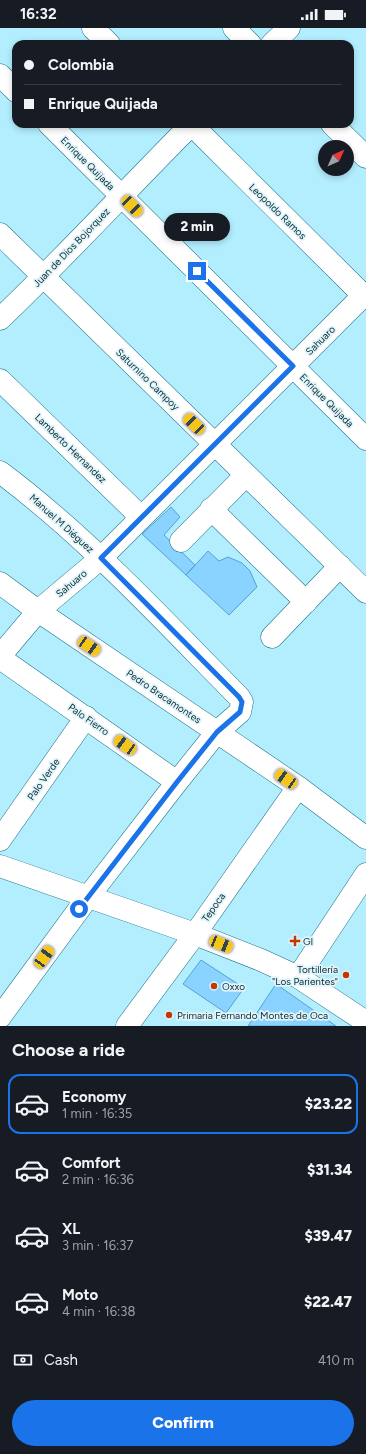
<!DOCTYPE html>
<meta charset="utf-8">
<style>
:root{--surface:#171b24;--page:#20242c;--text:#f1f3f6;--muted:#9ea1a6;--line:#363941;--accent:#1a73e8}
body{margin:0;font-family:Figtree,sans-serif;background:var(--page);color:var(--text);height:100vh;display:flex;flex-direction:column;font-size:15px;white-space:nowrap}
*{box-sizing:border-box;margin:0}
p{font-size:13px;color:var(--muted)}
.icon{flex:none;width:22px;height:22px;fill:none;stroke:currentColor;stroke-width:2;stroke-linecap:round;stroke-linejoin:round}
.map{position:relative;height:998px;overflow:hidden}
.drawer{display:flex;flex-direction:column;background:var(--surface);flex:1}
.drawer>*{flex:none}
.hud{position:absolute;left:12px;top:12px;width:342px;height:88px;border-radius:12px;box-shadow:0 2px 6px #0003;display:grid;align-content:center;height:88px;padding:0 12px;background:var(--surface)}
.needle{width:26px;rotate:45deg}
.buttons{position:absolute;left:318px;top:112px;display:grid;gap:8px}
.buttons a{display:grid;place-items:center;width:36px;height:36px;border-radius:50%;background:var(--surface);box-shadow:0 2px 6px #0003;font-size:20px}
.end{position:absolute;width:18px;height:18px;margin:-9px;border:5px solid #1a73e8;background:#fff;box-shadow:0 0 0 2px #fff}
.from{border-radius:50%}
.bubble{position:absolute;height:28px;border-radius:14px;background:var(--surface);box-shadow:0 2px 6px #0003;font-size:13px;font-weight:800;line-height:28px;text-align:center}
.car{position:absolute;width:12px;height:24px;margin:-12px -6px;border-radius:5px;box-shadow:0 0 3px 1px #0007;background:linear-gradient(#f5c518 24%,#345 0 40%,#f5c518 0 76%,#345 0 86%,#f5c518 0)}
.hud b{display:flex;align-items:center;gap:14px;height:38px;font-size:15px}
.hud b+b{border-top:1px solid var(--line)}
.hud i{width:10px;height:10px;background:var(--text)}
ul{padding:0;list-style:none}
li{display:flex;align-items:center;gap:12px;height:60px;margin:0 8px 6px;padding:0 4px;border:2px solid transparent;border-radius:12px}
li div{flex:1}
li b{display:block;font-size:15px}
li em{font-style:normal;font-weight:800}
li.current{border-color:var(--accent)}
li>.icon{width:36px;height:36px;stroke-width:1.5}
h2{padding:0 12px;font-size:18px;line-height:48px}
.pay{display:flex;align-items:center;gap:10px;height:44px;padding:0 12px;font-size:15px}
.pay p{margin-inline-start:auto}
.button{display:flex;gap:8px;margin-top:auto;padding:8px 12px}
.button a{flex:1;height:46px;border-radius:24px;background:var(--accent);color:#fff;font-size:16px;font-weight:800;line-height:46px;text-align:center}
.status{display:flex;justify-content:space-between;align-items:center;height:28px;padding:0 20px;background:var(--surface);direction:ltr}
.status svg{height:11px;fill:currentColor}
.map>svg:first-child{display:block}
.building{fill:#8ad2ff;stroke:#53a3d2}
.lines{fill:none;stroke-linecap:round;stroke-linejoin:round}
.minor-casing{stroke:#1a7286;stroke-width:23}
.minor{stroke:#fff;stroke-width:22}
.route{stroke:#1a73e8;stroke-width:5}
.poi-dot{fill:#c03900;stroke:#e1f4f9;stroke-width:1.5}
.labels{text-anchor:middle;stroke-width:3.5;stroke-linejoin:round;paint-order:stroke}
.street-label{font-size:10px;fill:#092c35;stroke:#e1f4f9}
.poi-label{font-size:10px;fill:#092c35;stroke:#e1f4f9;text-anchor:start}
</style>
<div class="status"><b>16:32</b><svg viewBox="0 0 49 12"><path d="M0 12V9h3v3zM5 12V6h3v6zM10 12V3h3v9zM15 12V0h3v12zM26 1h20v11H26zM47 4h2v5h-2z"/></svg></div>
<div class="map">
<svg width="366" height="998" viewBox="0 0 366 998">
<rect width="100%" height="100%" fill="#b3eefe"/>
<!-- building -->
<path class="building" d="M 171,479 L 180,489 L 164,507 L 195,537 L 186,547 L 142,506 Z
M 208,523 L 219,533 L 228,529 L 242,535 L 250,543 L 257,559 L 229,587 L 186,547 Z
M 201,932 L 244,960 L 226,985 L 183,956 Z
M 276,956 L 336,998 L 248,998 Z"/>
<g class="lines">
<!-- minor casing -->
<g class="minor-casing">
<path id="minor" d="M 93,0 L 109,16
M 234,0 L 250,16
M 272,16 L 289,0
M 0,47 L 16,63
M 49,96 L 366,411
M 191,96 L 366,270
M 332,96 L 366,129
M 0,206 L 366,564
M 0,291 C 66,228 127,161 192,96
M 0,352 L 141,489
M 0,444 C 87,509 162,591 239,669 L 242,674 L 240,684 L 217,704 L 177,754 L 88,869 L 0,989
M 211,481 L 306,574
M 181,513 L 246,447
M 0,555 L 38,583 L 298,759 L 366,810
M 272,609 L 340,538
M 0,628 L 38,583 L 101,530 L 366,265
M 0,630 L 177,754
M 0,812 L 86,689
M 0,838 L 195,906 L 261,932 L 298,949 L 366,994
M 298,949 L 366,846
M 127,998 L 195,906 L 298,759"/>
</g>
<!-- minor -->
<use href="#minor" class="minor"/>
</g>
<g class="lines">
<!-- route -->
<path class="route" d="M 79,881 L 177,754 L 217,704 L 240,684 L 242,674 L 239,669 L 101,530 L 293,338 L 197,243"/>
</g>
<!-- markers -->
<g class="poi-dot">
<path d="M293 907h4v4h4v4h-4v4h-4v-4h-4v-4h4z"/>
<circle cx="346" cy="947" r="4"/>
<circle cx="214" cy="958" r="4"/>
<circle cx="169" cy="987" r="4"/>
</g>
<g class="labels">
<!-- street labels -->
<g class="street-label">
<text transform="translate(88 135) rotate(45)" y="4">Enrique Quijada</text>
<text transform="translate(278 183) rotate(44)" y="4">Leopoldo Ramos</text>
<text transform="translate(71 219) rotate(-46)" y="4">Juan de Dios Bojorquez</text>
<text transform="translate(320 312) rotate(-45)" y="4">Sahuaro</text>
<text transform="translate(148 351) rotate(44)" y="4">Saturnino Campoy</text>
<text transform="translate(327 372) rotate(45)" y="4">Enrique Quijada</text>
<text transform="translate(71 420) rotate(44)" y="4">Lamberto Hernandez</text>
<text transform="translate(62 495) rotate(42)" y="4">Manuel M Diéguez</text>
<text transform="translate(71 555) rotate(-40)" y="4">Sahuaro</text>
<text transform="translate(164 668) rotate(34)" y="4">Pedro Bracamontes</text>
<text transform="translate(89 691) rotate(35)" y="4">Palo Fierro</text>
<text transform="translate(43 751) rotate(-55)" y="4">Palo Verde</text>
<text transform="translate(213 879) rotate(-55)" y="4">Tepoca</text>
</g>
<!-- poi labels -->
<g class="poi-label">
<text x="303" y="917">GI</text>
<text x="338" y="945" text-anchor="end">Tortillería<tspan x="338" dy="12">"Los Parientes"</tspan></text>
<text x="222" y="962">Oxxo</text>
<text x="177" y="991">Primaria Fernando Montes de Oca</text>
</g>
</g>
</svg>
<div class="buttons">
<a><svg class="needle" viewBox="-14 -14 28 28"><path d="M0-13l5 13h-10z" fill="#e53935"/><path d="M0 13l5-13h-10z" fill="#9ea1a6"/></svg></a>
</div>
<i class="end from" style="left:79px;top:881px"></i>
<i class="end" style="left:197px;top:243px"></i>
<div class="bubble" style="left:164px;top:185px;width:66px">2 min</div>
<i class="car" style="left:132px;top:178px;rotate:135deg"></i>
<i class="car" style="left:194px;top:396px;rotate:314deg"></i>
<i class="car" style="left:89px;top:618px;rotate:124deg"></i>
<i class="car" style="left:125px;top:717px;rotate:305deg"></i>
<i class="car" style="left:286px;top:751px;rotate:304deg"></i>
<i class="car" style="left:221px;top:916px;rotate:112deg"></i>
<i class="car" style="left:44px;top:929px;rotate:36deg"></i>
<div class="hud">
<b><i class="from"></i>Colombia</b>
<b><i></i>Enrique Quijada</b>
</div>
</div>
<section class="drawer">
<h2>Choose a ride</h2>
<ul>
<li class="current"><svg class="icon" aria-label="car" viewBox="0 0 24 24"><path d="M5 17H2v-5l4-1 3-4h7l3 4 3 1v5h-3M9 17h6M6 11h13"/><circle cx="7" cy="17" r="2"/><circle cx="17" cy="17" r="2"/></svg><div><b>Economy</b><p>1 min · 16:35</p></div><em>$23.22</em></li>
<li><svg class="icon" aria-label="car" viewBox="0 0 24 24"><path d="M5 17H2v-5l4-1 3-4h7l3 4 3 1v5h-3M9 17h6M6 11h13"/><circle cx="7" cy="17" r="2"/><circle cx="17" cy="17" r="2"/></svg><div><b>Comfort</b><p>2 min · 16:36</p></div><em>$31.34</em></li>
<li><svg class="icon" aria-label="car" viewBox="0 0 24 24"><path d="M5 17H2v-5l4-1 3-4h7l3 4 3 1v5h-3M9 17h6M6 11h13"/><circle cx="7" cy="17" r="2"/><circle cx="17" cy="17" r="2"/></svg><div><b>XL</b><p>3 min · 16:37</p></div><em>$39.47</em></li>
<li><svg class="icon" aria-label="car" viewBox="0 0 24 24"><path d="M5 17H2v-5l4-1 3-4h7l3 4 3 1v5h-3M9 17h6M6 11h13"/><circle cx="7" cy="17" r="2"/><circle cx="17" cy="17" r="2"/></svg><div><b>Moto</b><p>4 min · 16:38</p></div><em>$22.47</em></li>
</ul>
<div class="pay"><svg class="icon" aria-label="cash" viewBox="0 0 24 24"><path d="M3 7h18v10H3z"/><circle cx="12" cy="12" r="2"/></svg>Cash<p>410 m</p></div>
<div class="button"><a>Confirm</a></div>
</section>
